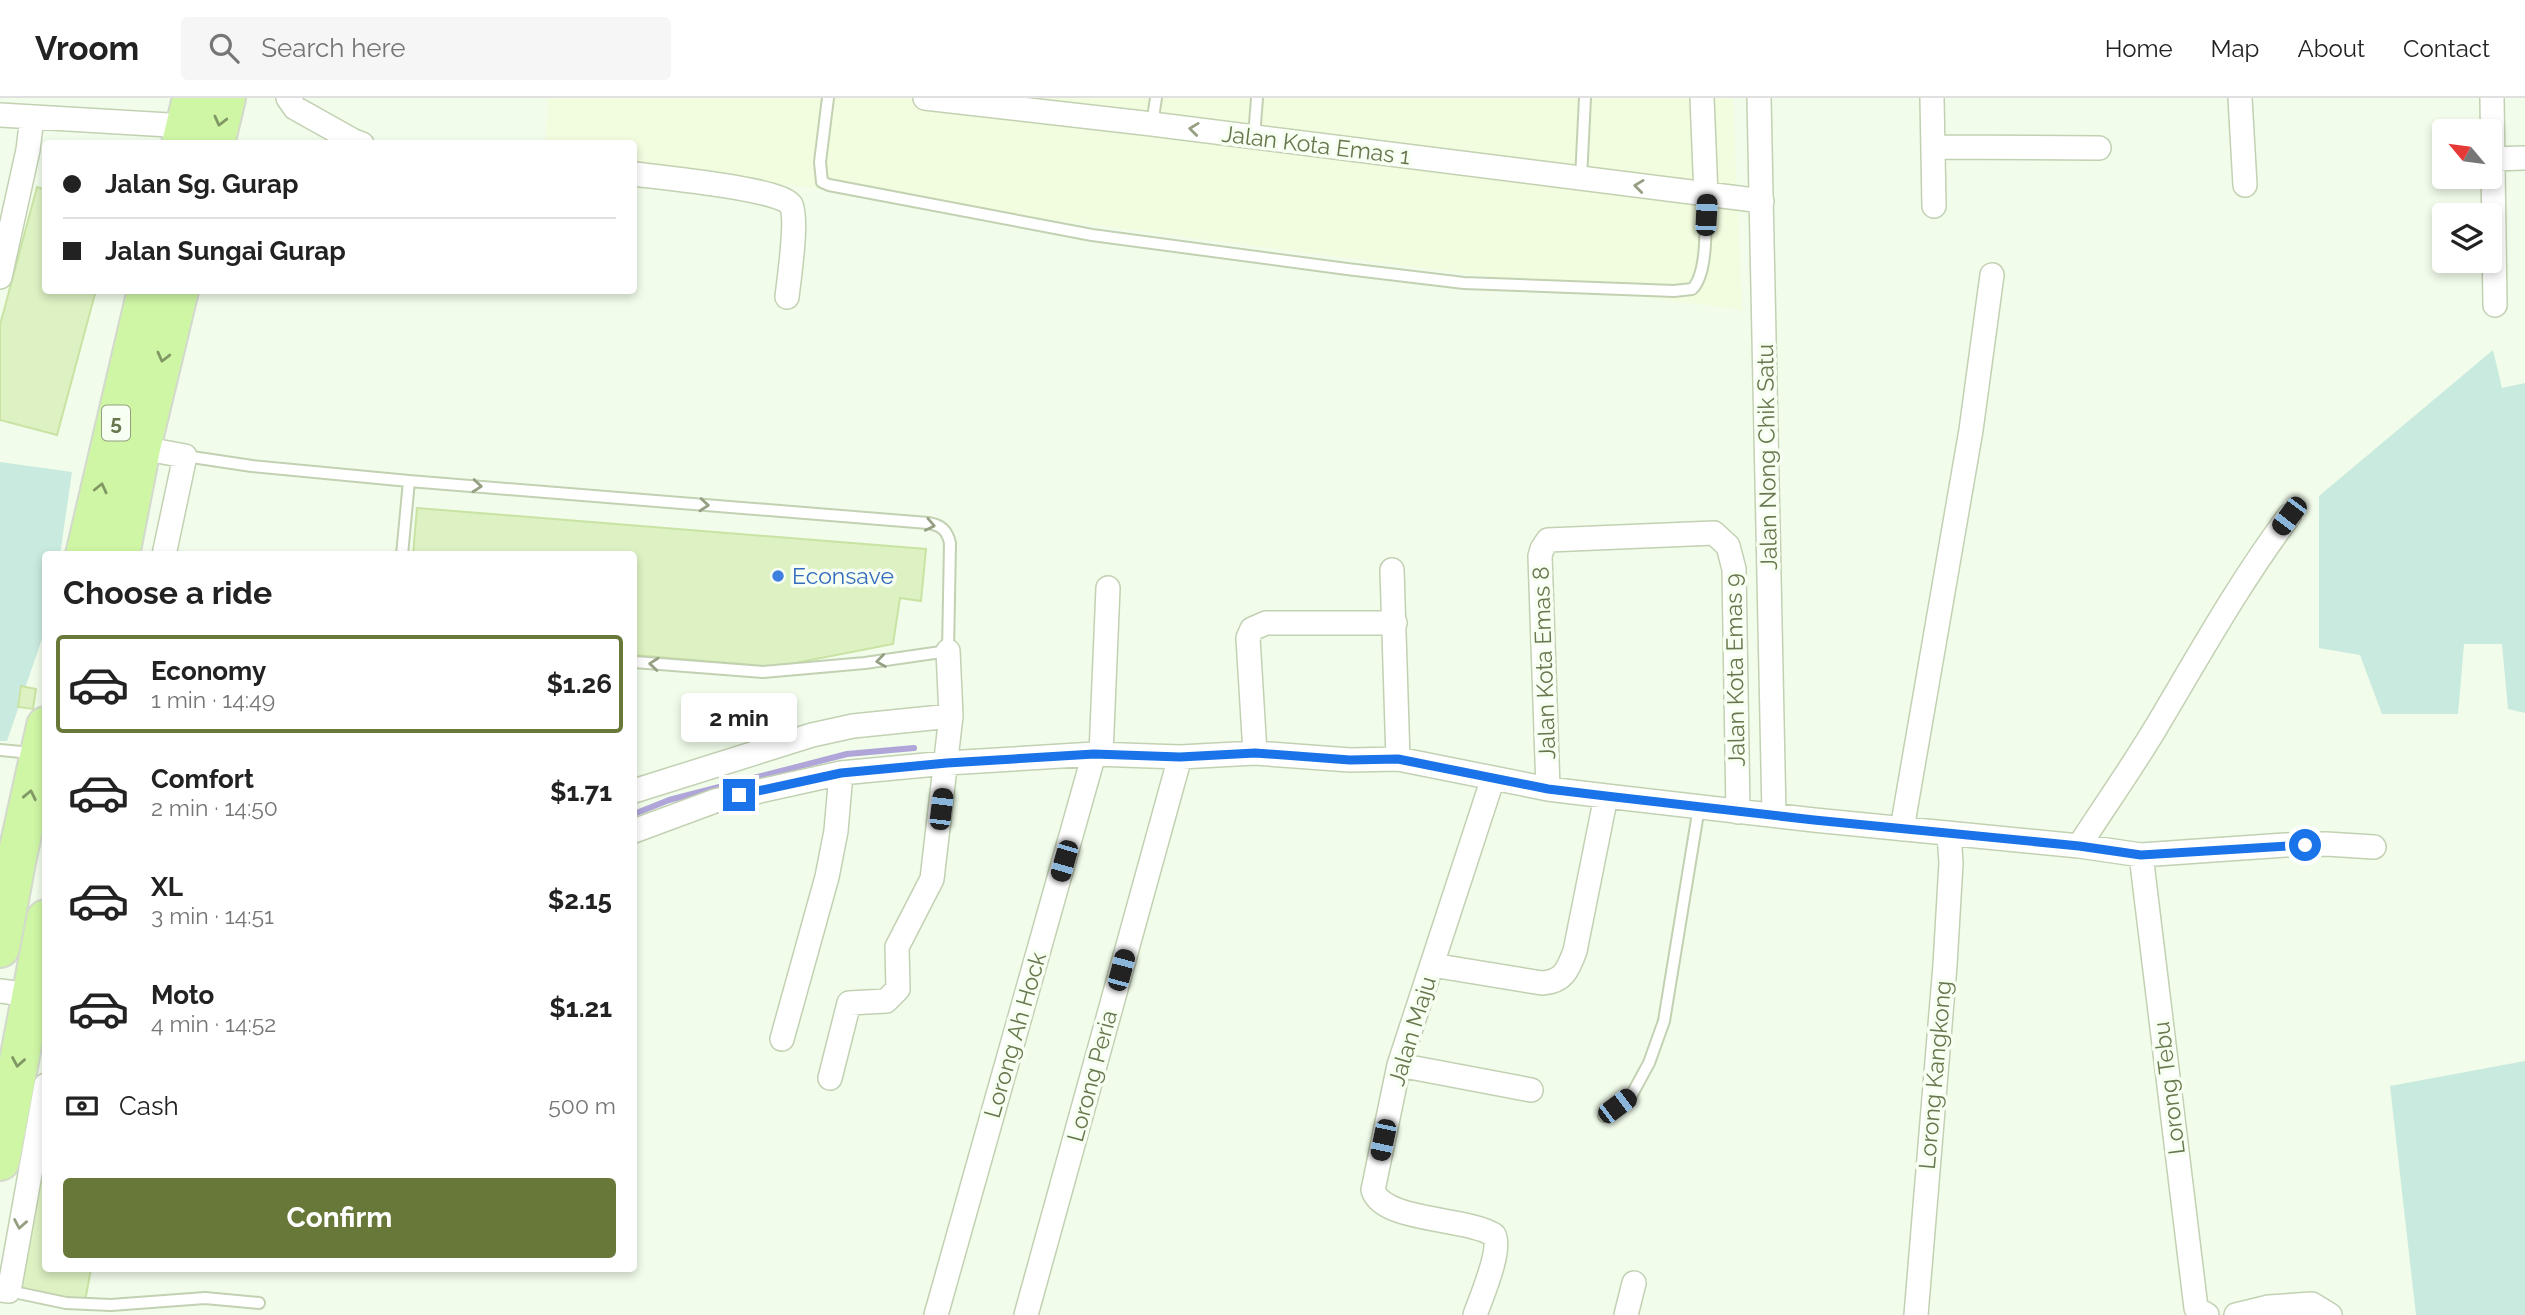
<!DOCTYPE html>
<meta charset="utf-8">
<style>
:root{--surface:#fff;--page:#f6f6f6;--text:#222;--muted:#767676;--line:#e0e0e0;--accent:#687838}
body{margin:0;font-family:Raleway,sans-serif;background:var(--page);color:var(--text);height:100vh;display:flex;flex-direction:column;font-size:26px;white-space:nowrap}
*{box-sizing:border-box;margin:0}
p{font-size:23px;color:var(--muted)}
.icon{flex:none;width:38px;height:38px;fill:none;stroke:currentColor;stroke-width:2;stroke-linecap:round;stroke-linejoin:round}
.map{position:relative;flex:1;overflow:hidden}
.sheet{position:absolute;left:42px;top:453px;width:595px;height:721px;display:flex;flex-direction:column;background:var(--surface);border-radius:7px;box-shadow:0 4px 10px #0003}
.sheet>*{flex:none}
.top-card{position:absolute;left:42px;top:42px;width:595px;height:154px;border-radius:7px;box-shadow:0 4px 10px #0003;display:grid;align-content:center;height:154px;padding:0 21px;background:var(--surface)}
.needle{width:46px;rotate:299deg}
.tools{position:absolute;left:2432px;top:21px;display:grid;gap:14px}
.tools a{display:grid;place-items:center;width:70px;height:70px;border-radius:7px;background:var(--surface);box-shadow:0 4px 10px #0003;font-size:35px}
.end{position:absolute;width:32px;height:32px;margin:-16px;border:9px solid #1a73e8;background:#fff;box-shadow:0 0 0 4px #fff}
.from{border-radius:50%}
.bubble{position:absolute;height:49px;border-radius:7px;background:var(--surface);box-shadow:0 4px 10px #0003;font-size:23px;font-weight:700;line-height:49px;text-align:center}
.car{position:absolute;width:21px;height:42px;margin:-21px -10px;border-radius:9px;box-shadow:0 0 5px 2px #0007;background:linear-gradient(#222 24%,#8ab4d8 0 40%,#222 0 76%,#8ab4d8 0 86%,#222 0)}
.top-card b{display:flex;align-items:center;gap:24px;height:66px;font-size:26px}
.top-card b+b{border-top:2px solid var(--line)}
.top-card i{width:18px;height:18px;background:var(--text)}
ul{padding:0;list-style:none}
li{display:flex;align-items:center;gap:21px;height:98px;margin:0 14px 10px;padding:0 7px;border:4px solid transparent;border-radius:7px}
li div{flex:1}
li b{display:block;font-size:26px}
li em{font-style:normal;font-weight:700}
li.active{border-color:var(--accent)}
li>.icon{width:63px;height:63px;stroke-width:1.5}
h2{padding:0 21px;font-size:32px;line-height:84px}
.pay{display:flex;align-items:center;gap:18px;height:77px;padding:0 21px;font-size:26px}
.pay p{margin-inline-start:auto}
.primary-button{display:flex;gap:14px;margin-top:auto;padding:14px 21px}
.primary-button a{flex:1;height:80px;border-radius:7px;background:var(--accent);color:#fff;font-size:28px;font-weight:700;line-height:80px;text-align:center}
header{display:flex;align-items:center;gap:42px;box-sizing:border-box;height:98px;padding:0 35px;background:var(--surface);border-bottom:2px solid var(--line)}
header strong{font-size:33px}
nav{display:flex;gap:38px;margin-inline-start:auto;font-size:24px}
.search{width:490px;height:63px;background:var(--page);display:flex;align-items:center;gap:18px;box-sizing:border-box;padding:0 24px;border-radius:7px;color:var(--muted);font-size:26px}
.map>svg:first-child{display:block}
.commercial{fill:#f2fcdf}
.green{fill:#c9eade}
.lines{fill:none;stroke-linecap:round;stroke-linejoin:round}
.stream{stroke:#afa5d8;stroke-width:6}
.building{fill:#ddf1c3;stroke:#c9e3a3;stroke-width:2}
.service-casing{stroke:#c2d1b2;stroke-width:14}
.minor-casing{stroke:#c2d1b2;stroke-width:26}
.trunk-casing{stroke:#d4d9cd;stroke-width:42}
.service{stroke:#fff;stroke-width:10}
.minor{stroke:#fff;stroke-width:23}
.trunk{stroke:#cef6a5;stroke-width:38}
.oneway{stroke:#819764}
.oneway2{stroke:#95a083}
.route{stroke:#1a73e8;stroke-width:9}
.shop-dot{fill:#3f7fe0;stroke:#f6fff1;stroke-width:2.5}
.labels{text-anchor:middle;stroke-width:7;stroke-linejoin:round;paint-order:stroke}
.shield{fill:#f6fff1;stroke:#92a07f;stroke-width:2}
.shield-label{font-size:21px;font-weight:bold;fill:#67774e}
.street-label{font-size:23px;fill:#67774e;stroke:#f6fff1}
.shop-label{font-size:23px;fill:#366cbe;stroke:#f6fff1;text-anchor:start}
</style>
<header>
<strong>Vroom</strong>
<div class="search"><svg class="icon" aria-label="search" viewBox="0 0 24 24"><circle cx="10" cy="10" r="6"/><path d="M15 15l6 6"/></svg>Search here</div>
<nav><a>Home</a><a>Map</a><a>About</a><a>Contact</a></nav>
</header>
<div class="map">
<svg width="2525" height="1217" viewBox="0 0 2525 1217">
<rect width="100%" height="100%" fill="#f1fceb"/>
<!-- commercial -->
<path class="commercial" d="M 548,0 L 1733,0 L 1742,212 L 634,67 L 634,46 L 546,46 Z"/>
<!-- green -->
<path class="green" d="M 2493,252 L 2502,290 L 2525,285 L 2525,615 L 2508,611 L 2502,546 L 2464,546 L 2458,616 L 2382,616 L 2360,557 L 2319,550 L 2319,398 Z
M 0,364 L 72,374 L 60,457 L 46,457 L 45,532 L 7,643 L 0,643 Z
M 2525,963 L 2525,1217 L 2416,1217 L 2390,988 Z"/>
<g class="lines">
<!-- stream -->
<path class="stream" d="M 634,716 L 669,702 L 847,656 L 914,650"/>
</g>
<!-- building -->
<path class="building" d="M 37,89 L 46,92 L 46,192 L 96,192 L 57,337 L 0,322 L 0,227 Z
M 417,410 L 926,451 L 921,503 L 900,500 L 893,546 L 775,569 L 634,557 L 634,457 L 413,457 Z
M 21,588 L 36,591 L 33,611 L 18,609 Z
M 46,1035 L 46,1171 L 91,1171 L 85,1203 L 18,1192 Z"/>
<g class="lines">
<!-- service casing -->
<g class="service-casing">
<path id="service" d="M 828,0 L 820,64 L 822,84 L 829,87 L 1092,137 L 1347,171 L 1464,185 L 1674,193 L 1692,191 C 1709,175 1705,121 1706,97
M 1152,26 L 1156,0
M 1254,39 L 1257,0
M 1581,81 L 1585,0
M 185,358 L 252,368 L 409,383 L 402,457
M 409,383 L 928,425 C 941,427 947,432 950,445 L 948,553 L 865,565 L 763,574 L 634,564
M 0,652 L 32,655
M 1604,1018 L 1631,998 L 1649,965 L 1664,923 L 1699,709
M 9,1193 L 66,1205 L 111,1207 L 205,1200 L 259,1205"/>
</g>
<!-- minor casing -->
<g class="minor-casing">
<path id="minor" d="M 288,0 L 295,10 L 354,43 L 362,46
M 925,0 L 1152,26 L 1762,103
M 1702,0 L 1706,97
M 1759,0 L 1774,717
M 1932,0 L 1934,108
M 2240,0 L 2245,87
M 2492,0 L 2495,207
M 0,17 L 186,28
M 1933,49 L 2099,50
M 2491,61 L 2525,60
M 634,76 C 657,79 783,91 791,107 C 798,121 789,181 787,199
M 0,179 L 28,52 L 32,19
M 141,350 L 185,358 L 164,457
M 1392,472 L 1398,661
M 1255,655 L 1248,540 L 1252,531 L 1266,525 L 1395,525
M 1101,656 L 1108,490
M 1548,691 L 1540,458 L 1542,451 L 1548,442 L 1714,435 L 1728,448 L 1734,471 L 1738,714
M 634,693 L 812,637 L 853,628 L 951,618
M 1902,731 L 1971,332 L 1992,177
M 634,733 L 715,703 L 841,675 L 947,665 L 1094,656 L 1180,659 L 1255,655 L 1350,662 L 1398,661 L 1548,691 L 1606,698 L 1814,722 L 2079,748 L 2141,757 L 2285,747 L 2326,746 L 2374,749
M 2079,748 C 2104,709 2131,671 2155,631 C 2198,559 2239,485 2289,418
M 2141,757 L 2196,1210 L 2207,1217
M 1432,867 L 1542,885 C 1563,884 1568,872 1575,853 L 1606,698
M 0,893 L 30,897
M 782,941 L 827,779 L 836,733 L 841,675
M 1399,967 L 1531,992
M 830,980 L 849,905 L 886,903 L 898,891 L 897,849 L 932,781 L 951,618 L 948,553
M 0,1192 L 9,1193 L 46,987
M 936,1217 L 1094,656
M 1026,1217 L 1180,659
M 1475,1217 C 1481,1200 1502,1152 1494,1137 C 1466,1119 1383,1124 1373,1092 L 1399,967 L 1493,680
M 1626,1217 L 1634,1185
M 1916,1217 L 1945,867 L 1951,765 L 1949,736
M 2236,1217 L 2269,1209 L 2312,1206 L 2330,1217"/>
</g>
<!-- trunk casing -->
<g class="trunk-casing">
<path id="trunk" d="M 181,46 L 192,0
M 215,46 L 226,0
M 85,457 L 147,192
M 120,457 L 141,350 L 179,192
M 0,850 L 17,759 L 46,628
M 0,1063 L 46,821"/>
</g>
<!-- service -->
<use href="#service" class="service"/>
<!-- minor -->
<use href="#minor" class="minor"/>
<!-- trunk -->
<use href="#trunk" class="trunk"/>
</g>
<!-- one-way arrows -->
<defs><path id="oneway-chevron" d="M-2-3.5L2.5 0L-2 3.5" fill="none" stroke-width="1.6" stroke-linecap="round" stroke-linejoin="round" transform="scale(1.75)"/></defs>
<g class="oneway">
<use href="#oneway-chevron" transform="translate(220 23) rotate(104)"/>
<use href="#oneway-chevron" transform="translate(163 259) rotate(104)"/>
<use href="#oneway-chevron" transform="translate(101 390) rotate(-77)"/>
<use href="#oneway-chevron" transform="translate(30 697) rotate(-78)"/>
<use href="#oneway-chevron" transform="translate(18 964) rotate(100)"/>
</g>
<g class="oneway2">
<use href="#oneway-chevron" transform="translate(1194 31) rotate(-173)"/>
<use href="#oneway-chevron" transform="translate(1639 88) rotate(-173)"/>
<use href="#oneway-chevron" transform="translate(477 388) rotate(5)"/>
<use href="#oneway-chevron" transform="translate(704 407) rotate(5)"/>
<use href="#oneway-chevron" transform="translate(930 427) rotate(12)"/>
<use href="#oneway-chevron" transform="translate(881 563) rotate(172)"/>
<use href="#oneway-chevron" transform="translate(654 566) rotate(-175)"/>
<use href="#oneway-chevron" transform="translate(20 1126) rotate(100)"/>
</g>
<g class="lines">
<!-- route -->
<path class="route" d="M 739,697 L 841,675 L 947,665 L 1094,656 L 1180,659 L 1255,655 L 1350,662 L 1398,661 L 1548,691 L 1606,698 L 1814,722 L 2079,748 L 2141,757 L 2305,747"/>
</g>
<!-- markers -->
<circle class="shop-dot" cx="778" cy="478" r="7"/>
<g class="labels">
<!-- shield labels -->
<rect class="shield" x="102" y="307.5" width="28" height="35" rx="5"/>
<g class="shield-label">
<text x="116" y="332">5</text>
</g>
<!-- street labels -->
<g class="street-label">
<text transform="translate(1316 47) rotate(7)" y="8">Jalan Kota Emas 1</text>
<text transform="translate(1767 359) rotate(-91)" y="8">Jalan Nong Chik Satu</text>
<text transform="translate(1544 565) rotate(-92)" y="8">Jalan Kota Emas 8</text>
<text transform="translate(1735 572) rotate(-91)" y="8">Jalan Kota Emas 9</text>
<text transform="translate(1412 933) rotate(-73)" y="8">Jalan Maju</text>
<text transform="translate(1015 937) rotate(-74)" y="8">Lorong Ah Hock</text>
<text transform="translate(1935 977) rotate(-85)" y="8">Lorong Kangkong</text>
<text transform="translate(1092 978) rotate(-75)" y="8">Lorong Peria</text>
<text transform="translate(2169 990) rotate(-97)" y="8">Lorong Tebu</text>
</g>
<!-- shop labels -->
<g class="shop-label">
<text x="792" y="486">Econsave</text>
</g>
</g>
</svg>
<div class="tools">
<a><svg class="needle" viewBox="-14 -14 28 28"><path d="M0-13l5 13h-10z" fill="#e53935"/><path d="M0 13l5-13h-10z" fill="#767676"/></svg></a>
<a><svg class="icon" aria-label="layers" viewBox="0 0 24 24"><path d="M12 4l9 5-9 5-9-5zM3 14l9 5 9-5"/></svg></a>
</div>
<i class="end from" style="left:2305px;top:747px"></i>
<i class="end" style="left:739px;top:697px"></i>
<div class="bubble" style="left:681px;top:595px;width:116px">2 min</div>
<i class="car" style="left:1706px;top:117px;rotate:3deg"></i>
<i class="car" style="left:2289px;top:418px;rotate:217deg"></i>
<i class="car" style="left:941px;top:711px;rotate:7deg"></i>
<i class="car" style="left:1064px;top:763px;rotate:196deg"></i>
<i class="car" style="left:1121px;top:872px;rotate:15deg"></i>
<i class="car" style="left:1617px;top:1008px;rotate:53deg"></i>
<i class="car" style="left:1383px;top:1042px;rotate:192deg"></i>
<div class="top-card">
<b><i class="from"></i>Jalan Sg. Gurap</b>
<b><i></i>Jalan Sungai Gurap</b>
</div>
<section class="sheet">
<h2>Choose a ride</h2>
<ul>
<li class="active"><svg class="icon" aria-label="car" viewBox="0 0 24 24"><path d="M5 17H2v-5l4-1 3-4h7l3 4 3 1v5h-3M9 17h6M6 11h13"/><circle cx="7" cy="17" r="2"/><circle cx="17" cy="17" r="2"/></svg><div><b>Economy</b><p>1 min · 14:49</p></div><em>$1.26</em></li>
<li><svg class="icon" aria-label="car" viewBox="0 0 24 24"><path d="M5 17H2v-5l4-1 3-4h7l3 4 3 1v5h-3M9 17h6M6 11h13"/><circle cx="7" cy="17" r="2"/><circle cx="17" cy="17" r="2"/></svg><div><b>Comfort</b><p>2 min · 14:50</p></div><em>$1.71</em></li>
<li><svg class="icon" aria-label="car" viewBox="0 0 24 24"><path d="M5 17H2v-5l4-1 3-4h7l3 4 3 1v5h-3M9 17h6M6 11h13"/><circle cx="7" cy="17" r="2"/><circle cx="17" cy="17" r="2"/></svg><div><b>XL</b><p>3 min · 14:51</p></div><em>$2.15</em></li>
<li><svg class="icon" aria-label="car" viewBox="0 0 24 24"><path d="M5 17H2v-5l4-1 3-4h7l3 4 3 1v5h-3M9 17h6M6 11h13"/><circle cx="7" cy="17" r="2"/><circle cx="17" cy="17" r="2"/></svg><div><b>Moto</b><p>4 min · 14:52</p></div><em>$1.21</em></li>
</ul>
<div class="pay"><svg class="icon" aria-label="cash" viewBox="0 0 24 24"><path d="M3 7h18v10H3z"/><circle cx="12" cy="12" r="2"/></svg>Cash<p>500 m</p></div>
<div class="primary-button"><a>Confirm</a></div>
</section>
</div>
